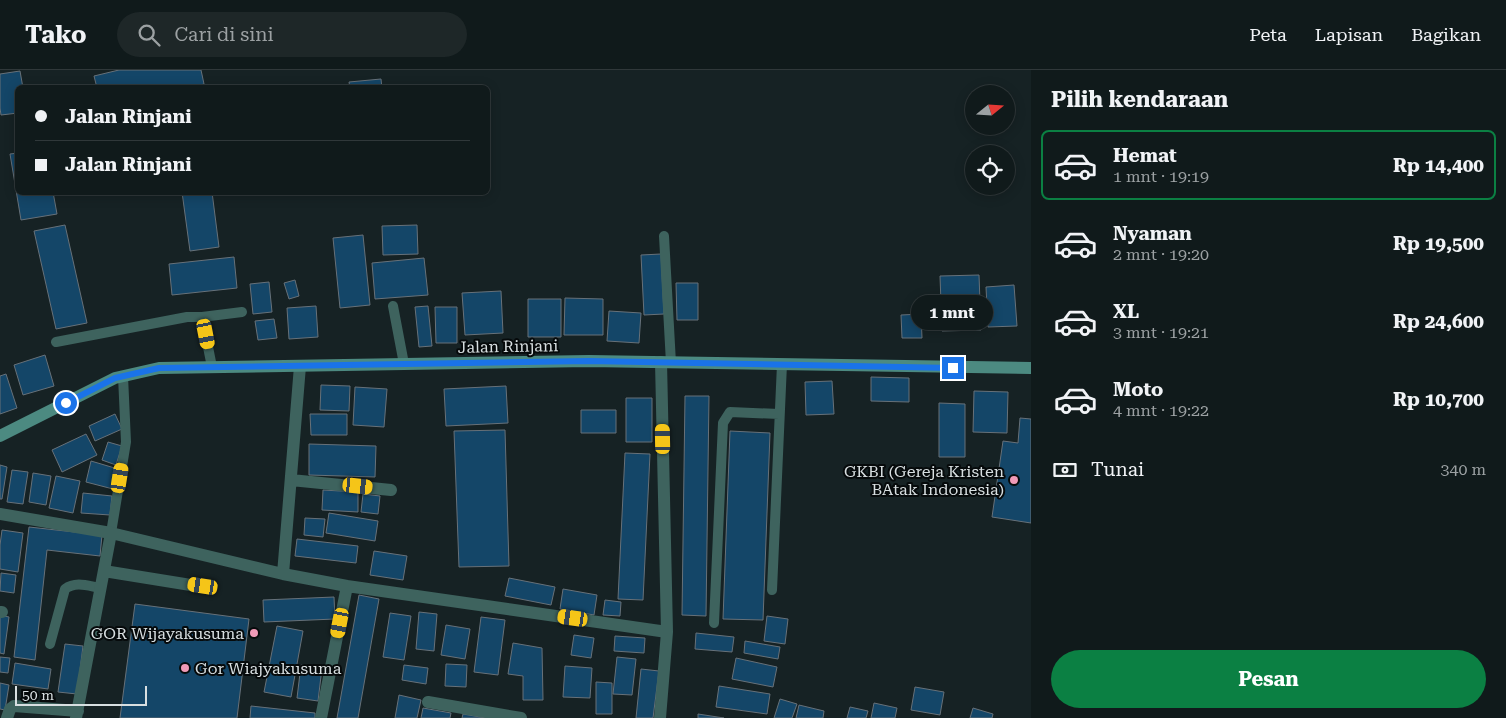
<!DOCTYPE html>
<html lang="id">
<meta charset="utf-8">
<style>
:root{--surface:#101a1b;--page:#1e2728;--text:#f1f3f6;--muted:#9ca1a3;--line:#30383a;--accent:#0b8043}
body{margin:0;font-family:"Roboto Serif",serif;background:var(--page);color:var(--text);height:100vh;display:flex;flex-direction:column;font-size:19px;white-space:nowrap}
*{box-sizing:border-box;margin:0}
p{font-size:16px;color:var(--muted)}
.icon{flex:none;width:28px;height:28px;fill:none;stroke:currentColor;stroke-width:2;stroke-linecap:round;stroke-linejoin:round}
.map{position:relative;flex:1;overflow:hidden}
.sheet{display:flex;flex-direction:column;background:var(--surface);width:475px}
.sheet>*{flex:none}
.banner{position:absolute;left:15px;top:15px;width:475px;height:110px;border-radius:8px;box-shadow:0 2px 12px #0003,0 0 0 1px var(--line);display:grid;align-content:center;height:110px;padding:0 20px;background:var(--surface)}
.needle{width:32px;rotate:72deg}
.fabs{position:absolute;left:965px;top:15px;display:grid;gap:10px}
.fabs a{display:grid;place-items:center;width:50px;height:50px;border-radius:50%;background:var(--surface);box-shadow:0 2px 12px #0003,0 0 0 1px var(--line);font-size:25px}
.scale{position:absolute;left:15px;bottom:12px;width:132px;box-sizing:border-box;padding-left:5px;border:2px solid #d8dfe1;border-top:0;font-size:14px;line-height:18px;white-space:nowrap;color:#d8dfe1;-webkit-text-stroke:4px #060a0b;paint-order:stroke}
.end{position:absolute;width:22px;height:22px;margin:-11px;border:6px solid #1a73e8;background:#fff;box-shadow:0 0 0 2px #fff}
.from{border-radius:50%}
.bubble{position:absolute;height:35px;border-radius:18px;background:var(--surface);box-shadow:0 2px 12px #0003,0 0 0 1px var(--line);font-size:16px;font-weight:700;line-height:35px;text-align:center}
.car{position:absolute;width:15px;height:30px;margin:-15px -8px;border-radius:6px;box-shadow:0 0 4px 1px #0007;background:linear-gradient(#f5c518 24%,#345 0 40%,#f5c518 0 76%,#345 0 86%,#f5c518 0)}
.banner b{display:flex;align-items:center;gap:18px;height:48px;font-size:19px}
.banner b+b{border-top:1px solid var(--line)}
.banner i{width:12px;height:12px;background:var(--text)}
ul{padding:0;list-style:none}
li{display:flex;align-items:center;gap:15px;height:70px;margin:0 10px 8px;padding:0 10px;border:2px solid transparent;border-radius:8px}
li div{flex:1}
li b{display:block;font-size:19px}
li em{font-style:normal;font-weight:700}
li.active{border-color:var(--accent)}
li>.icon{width:45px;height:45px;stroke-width:1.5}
h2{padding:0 20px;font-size:22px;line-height:60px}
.pay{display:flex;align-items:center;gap:12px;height:55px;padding:0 20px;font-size:19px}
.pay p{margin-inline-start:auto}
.action{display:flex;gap:10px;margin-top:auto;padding:10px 20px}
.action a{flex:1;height:58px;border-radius:30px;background:var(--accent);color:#fff;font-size:20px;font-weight:700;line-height:58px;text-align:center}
header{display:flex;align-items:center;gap:30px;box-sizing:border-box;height:70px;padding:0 25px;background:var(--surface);border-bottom:1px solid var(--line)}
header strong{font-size:24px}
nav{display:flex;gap:28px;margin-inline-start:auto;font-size:18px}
.search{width:350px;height:45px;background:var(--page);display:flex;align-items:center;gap:12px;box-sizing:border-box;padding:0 18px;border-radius:28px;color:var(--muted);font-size:19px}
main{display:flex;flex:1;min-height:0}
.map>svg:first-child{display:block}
.building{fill:#144668;stroke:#677179}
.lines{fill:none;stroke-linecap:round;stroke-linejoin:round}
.lane{stroke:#3e635e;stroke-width:10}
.street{stroke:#3e635e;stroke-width:12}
.secondary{stroke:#4c8a81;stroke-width:12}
.route{stroke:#1a73e8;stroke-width:6}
.poi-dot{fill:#f09ab7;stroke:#060a0b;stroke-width:2}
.labels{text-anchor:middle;stroke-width:4;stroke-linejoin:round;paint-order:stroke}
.street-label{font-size:16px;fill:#d8dfe1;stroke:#060a0b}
.poi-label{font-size:16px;fill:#d8dfe1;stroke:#060a0b;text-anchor:end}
</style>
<header>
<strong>Tako</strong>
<div class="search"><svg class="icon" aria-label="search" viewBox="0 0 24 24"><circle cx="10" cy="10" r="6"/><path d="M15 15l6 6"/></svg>Cari di sini</div>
<nav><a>Peta</a><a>Lapisan</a><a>Bagikan</a></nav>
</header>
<main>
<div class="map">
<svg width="1031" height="648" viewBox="0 0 1031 648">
<rect width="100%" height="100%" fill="#162224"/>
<!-- building -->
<path class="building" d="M 119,0 L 201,0 L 204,14 L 189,18 L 97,18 L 94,6 Z
M 20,1 L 23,18 L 18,18 L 18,43 L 1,45 L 0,38 L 0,4 Z
M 381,9 L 382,18 L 350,18 L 349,12 Z
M 18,83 L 18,122 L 53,122 L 57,144 L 21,150 L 10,84 Z
M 182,122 L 212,122 L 219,177 L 190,181 Z
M 65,155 L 87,253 L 56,259 L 34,161 Z
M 417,155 L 418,184 L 383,185 L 382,156 Z
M 363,165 L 370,235 L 340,238 L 333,168 Z
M 661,184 L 664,244 L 644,245 L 641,185 Z
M 234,187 L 237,218 L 172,225 L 169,194 Z
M 424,188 L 428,225 L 375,229 L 372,193 Z
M 979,205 L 981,260 L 942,261 L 940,206 Z
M 295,210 L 299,226 L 289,229 L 284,213 Z
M 269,212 L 272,242 L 253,244 L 250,214 Z
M 676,213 L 698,213 L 698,250 L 677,250 Z
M 1014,215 L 1017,256 L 988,257 L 986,217 Z
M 501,221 L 503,263 L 465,265 L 462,223 Z
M 565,228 L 603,229 L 603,265 L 564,265 Z
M 528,229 L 561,229 L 561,267 L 528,267 Z
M 316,236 L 318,267 L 289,269 L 287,238 Z
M 428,236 L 432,276 L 419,277 L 415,237 Z
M 435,237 L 457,237 L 457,273 L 436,273 Z
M 609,241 L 641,243 L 639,273 L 607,271 Z
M 921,244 L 922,268 L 902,268 L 901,245 Z
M 274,249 L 277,268 L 258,270 L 255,251 Z
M 45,285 L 54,316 L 23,325 L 14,295 Z
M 6,304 L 17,338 L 0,344 L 0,306 Z
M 871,307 L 909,308 L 909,332 L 871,331 Z
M 832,311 L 834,344 L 806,345 L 805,312 Z
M 321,315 L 350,316 L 349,341 L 320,340 Z
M 506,316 L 508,353 L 446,356 L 444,319 Z
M 355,317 L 387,319 L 384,357 L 353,355 Z
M 974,321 L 1008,322 L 1007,363 L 973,362 Z
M 685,326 L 709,326 L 706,546 L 682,545 Z
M 626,328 L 652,328 L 652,372 L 626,372 Z
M 939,333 L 965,334 L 965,387 L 939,387 Z
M 581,340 L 616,340 L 616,363 L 581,363 Z
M 115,344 L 122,359 L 95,371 L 89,356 Z
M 310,344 L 347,344 L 347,365 L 311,365 Z
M 1020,348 L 1031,349 L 1031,453 L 992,447 L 1003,371 L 1018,373 Z
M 505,360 L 509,496 L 459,497 L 454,361 Z
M 730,361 L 770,363 L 763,550 L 723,549 Z
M 86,364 L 97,385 L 62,402 L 52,380 Z
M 108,372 L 122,376 L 116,395 L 102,390 Z
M 309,374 L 376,376 L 375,407 L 309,405 Z
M 625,383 L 650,384 L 643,530 L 618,529 Z
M 91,391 L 118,399 L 113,419 L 86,412 Z
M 0,395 L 7,397 L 2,429 L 0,429 Z
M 12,400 L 28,402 L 23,434 L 7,432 Z
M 33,403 L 51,406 L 46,435 L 29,432 Z
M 56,406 L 80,411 L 73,443 L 49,438 Z
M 323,420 L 358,422 L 358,442 L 322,440 Z
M 83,423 L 112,426 L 110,445 L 81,443 Z
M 363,424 L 380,426 L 378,444 L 361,442 Z
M 329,443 L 378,451 L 375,471 L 326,463 Z
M 305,448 L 325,449 L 323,467 L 304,465 Z
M 29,457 L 102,465 L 100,486 L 47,480 L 35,590 L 14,587 Z
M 2,460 L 23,463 L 18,502 L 0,499 L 0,475 Z
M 297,469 L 358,476 L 356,493 L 295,486 Z
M 374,481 L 407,486 L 403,510 L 370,505 Z
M 1,503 L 16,505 L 14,523 L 0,521 Z
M 509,508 L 555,517 L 551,535 L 505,526 Z
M 563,519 L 597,525 L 594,545 L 560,539 Z
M 359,525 L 379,529 L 358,648 L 337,648 Z
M 334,527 L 335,549 L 264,552 L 263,530 Z
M 605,530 L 621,532 L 620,546 L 603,545 Z
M 135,534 L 249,549 L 237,648 L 120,648 Z
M 419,542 L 437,544 L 434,581 L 416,579 Z
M 390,543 L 411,546 L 404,590 L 383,587 Z
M 0,545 L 9,547 L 4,584 L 0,583 Z
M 767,546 L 788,549 L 785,574 L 764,571 Z
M 481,547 L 505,550 L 498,605 L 474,602 Z
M 446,555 L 470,559 L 465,589 L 441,585 Z
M 277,556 L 303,561 L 291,627 L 264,622 Z
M 696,563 L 734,567 L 732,582 L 695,579 Z
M 574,565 L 594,568 L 591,588 L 571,585 Z
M 615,566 L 645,568 L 644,583 L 614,581 Z
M 745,571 L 780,577 L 778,589 L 744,583 Z
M 513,573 L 542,578 L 543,630 L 523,630 L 523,606 L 508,604 Z
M 65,574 L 83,576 L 77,624 L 58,622 Z
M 0,587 L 10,588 L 8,603 L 0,602 Z
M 617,587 L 636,589 L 632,625 L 613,624 Z
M 736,588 L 777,597 L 773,617 L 732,609 Z
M 15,593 L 51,599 L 48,619 L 12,614 Z
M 446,594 L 467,595 L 466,617 L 445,616 Z
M 301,595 L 322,598 L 318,631 L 297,628 Z
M 404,595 L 428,598 L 426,614 L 402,610 Z
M 565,596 L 592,598 L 590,628 L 563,627 Z
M 641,599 L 659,601 L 653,648 L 636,648 Z
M 596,612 L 612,613 L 612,644 L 596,644 Z
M 0,613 L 9,615 L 5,640 L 0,639 Z
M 719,616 L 770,624 L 767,644 L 716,637 Z
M 915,617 L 944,622 L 940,645 L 911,640 Z
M 399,625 L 421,630 L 417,648 L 395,648 Z
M 780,629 L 797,634 L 792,648 L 774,648 Z
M 874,633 L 897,638 L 895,648 L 871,648 Z
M 799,635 L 824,641 L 823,648 L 796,648 Z
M 251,636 L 315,643 L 315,648 L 250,648 Z
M 850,637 L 868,641 L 866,648 L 847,648 Z
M 423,638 L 451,643 L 450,648 L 421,648 Z
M 973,638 L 993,644 L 992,648 L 970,648 Z
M 463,644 L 486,648 L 462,648 Z
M 698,644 L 724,648 L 698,648 Z"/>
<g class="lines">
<!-- lane -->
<path class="lane" d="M 664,166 L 671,293
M 393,236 L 404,294
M 202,247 L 242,242
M 56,272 L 187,247 L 202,247 L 212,297
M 111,463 L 126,372 L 123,306
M 772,520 L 782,294
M 714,553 L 723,353 L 730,342 L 779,344
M 50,574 L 65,519 C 76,511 88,516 101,518"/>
<!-- street -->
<path class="street" d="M 661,292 L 667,562
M 291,410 L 391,420
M 0,444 L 111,463 L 283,504 L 347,516 L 667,562 L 660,648
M 104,501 L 203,517
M 283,504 L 300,296
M 0,542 L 2,542
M 428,632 L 521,648
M 7,648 L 10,639 L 14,636 L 78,641
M 76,648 L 111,463
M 321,648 L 347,516"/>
<!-- secondary -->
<path class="secondary" d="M 0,366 L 115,308 L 159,298 L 589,291 L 1031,298"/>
</g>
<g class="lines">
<!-- route -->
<path class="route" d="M 66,333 L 115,308 L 159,298 L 589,291 L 953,298"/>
</g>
<!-- markers -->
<g class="poi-dot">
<circle cx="1014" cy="410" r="5"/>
<circle cx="254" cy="563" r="5"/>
<circle cx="185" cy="598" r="5"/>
</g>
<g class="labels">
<!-- street labels -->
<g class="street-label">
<text transform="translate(508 276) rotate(-1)" y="6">Jalan Rinjani</text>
</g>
<!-- poi labels -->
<g class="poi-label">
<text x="1004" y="407">GKBI (Gereja Kristen<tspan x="1004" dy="18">BAtak Indonesia)</tspan></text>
<text x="244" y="569">GOR Wijayakusuma</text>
<text x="195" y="604" text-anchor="start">Gor Wiajyakusuma</text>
</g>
</g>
</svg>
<div class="fabs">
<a><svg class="needle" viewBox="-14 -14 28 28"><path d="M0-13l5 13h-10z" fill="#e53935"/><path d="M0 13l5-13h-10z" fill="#9ca1a3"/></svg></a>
<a><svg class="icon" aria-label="locate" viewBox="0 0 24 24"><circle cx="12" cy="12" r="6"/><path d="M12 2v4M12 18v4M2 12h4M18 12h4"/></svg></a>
</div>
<div class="scale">50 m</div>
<i class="end from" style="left:66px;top:333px"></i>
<i class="end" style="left:953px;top:298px"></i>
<div class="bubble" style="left:911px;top:225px;width:82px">1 mnt</div>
<i class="car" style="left:206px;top:264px;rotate:169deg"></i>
<i class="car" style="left:663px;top:369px;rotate:359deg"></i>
<i class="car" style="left:120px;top:408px;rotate:9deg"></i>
<i class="car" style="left:358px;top:416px;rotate:96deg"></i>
<i class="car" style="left:203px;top:516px;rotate:279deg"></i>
<i class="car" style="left:573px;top:548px;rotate:278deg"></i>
<i class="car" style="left:340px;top:553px;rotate:191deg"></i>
<div class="banner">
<b><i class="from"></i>Jalan Rinjani</b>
<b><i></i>Jalan Rinjani</b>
</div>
</div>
<section class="sheet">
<h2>Pilih kendaraan</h2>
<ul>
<li class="active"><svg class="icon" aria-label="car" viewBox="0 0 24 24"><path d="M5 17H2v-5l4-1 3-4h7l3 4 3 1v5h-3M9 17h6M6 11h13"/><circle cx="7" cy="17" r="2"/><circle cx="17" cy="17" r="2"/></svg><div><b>Hemat</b><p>1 mnt · 19:19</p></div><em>Rp 14,400</em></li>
<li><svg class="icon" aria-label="car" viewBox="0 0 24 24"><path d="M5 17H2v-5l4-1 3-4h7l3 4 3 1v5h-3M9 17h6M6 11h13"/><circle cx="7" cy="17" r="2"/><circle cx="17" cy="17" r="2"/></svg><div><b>Nyaman</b><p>2 mnt · 19:20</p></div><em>Rp 19,500</em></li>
<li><svg class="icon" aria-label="car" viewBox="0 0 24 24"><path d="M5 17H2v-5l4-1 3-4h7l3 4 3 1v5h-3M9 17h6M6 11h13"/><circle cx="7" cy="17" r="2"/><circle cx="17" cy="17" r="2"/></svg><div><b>XL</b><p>3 mnt · 19:21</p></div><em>Rp 24,600</em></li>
<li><svg class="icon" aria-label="car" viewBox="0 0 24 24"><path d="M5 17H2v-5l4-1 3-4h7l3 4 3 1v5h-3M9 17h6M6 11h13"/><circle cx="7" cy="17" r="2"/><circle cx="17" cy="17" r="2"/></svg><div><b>Moto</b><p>4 mnt · 19:22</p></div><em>Rp 10,700</em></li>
</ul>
<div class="pay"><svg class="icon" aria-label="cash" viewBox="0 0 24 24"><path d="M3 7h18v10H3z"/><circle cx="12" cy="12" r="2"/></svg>Tunai<p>340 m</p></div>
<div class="action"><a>Pesan</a></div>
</section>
</main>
